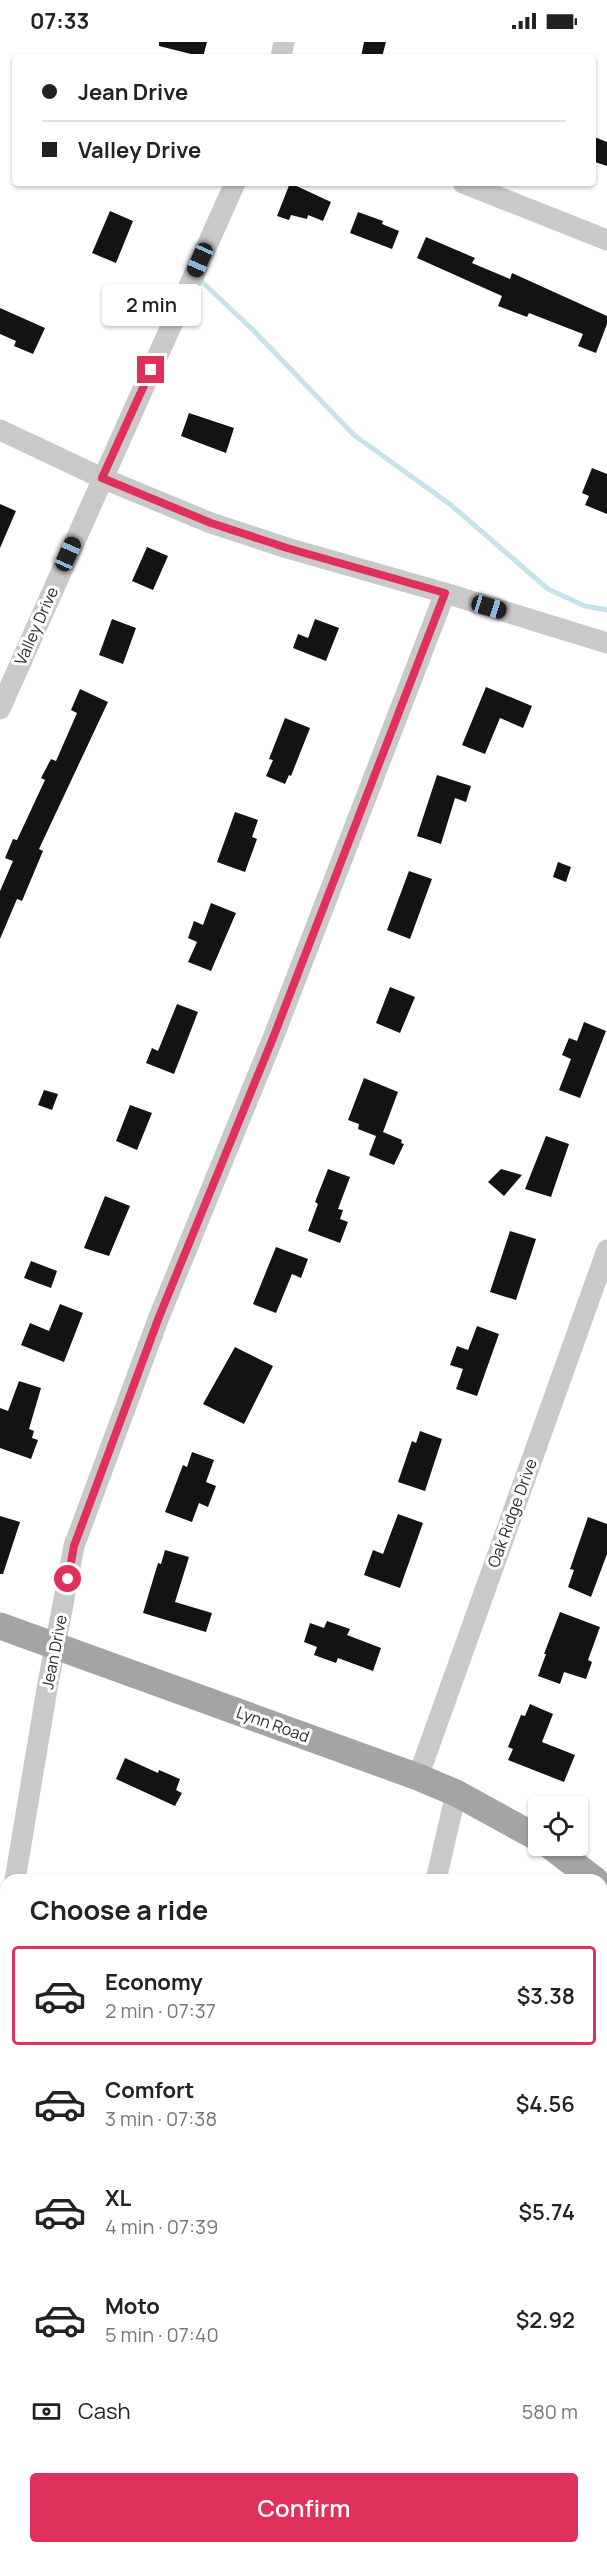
<!DOCTYPE html>
<meta charset="utf-8">
<style>
:root{--surface:#fff;--page:#f6f6f6;--text:#222;--muted:#767676;--line:#e0e0e0;--accent:#e0315c}
body{margin:0;font-family:Manrope,sans-serif;background:var(--page);color:var(--text);height:100vh;display:flex;flex-direction:column;font-size:22px;white-space:nowrap}
*{box-sizing:border-box;margin:0}
p{font-size:20px;color:var(--muted)}
.icon{flex:none;width:33px;height:33px;fill:none;stroke:currentColor;stroke-width:2;stroke-linecap:round;stroke-linejoin:round}
.map{position:relative;flex:1;overflow:hidden}
.drawer{position:absolute;left:0px;top:1832px;width:608px;height:680px;display:flex;flex-direction:column;background:var(--surface);border-radius:18px 18px 0 0;box-shadow:0 2px 4px #0004}
.drawer>*{flex:none}
.hud{position:absolute;left:12px;top:12px;width:584px;height:132px;border-radius:6px;box-shadow:0 2px 4px #0004;display:grid;align-content:center;height:132px;padding:0 30px;background:var(--surface)}
.controls{position:absolute;left:528px;top:1754px;display:grid;gap:12px}
.controls a{display:grid;place-items:center;width:60px;height:60px;border-radius:6px;background:var(--surface);box-shadow:0 2px 4px #0004;font-size:30px}
.end{position:absolute;width:27px;height:27px;margin:-14px;border:8px solid #e0315c;background:#fff;box-shadow:0 0 0 3px #fff}
.from{border-radius:50%}
.bubble{position:absolute;height:42px;border-radius:6px;background:var(--surface);box-shadow:0 2px 4px #0004;font-size:20px;font-weight:600;line-height:42px;text-align:center}
.car{position:absolute;width:18px;height:36px;margin:-18px -9px;border-radius:8px;box-shadow:0 0 4px 2px #0007;background:linear-gradient(#222 24%,#8ab4d8 0 40%,#222 0 76%,#8ab4d8 0 86%,#222 0)}
.hud b{display:flex;align-items:center;gap:21px;height:57px;font-size:22px}
.hud b+b{border-top:2px solid var(--line)}
.hud i{width:15px;height:15px;background:var(--text)}
ul{padding:0;list-style:none}
li{display:flex;align-items:center;gap:18px;height:99px;margin:0 12px 9px;padding:0 18px;border:3px solid transparent;border-radius:6px}
li div{flex:1}
li b{display:block;font-size:22px}
li em{font-style:normal;font-weight:600}
li.active{border-color:var(--accent)}
li>.icon{width:54px;height:54px;stroke-width:1.5}
h2{padding:0 30px;font-size:27px;line-height:72px}
.pay{display:flex;align-items:center;gap:15px;height:66px;padding:0 30px;font-size:22px}
.pay p{margin-inline-start:auto}
.cta{display:flex;gap:12px;margin-top:auto;padding:12px 30px}
.cta a{flex:1;height:69px;border-radius:6px;background:var(--accent);color:#fff;font-size:24px;font-weight:600;line-height:69px;text-align:center}
.status{display:flex;justify-content:space-between;align-items:center;height:42px;padding:0 30px;background:var(--surface);direction:ltr}
.status svg{height:16px;fill:currentColor}
.map>svg:first-child{display:block}
.lines{fill:none;stroke-linecap:round;stroke-linejoin:round}
.stream{stroke:#c6e2ea;stroke-width:5}
.building{fill:#131313}
.minor{stroke:#c9c9c9;stroke-width:21}
.major{stroke:#a4a4a4;stroke-width:27}
.route{stroke:#e0315c;stroke-width:8}
.labels{text-anchor:middle;stroke-width:6;stroke-linejoin:round;paint-order:stroke}
.street-label{font-size:16px;fill:#2c2c2c;stroke:#fff}
</style>
<div class="status"><b>07:33</b><svg viewBox="0 0 49 12"><path d="M0 12V9h3v3zM5 12V6h3v6zM10 12V3h3v9zM15 12V0h3v12zM26 1h20v11H26zM47 4h2v5h-2z"/></svg></div>
<div class="map">
<svg width="607" height="2510" viewBox="0 0 607 2510">
<rect width="100%" height="100%" fill="#fff"/>
<g class="lines">
<!-- stream -->
<path class="stream" d="M 198,236 L 253,288 L 354,393 L 451,463 L 548,547 L 585,564 L 607,568"/>
</g>
<!-- building -->
<path class="building" d="M 159,0 L 207,0 L 203,15 L 159,4 Z
M 364,0 L 386,0 L 382,15 L 361,15 Z
M 592,94 L 607,100 L 607,124 L 592,119 Z
M 290,141 L 331,160 L 323,179 L 308,173 L 307,177 L 291,173 L 289,178 L 277,174 Z
M 110,169 L 133,179 L 116,221 L 92,211 Z
M 358,170 L 383,179 L 382,182 L 399,189 L 392,207 L 350,191 Z
M 426,195 L 475,216 L 472,221 L 510,237 L 512,231 L 607,274 L 607,282 L 596,311 L 578,304 L 583,292 L 529,271 L 527,275 L 498,264 L 502,254 L 417,216 Z
M 0,266 L 45,286 L 33,312 L 14,304 L 16,299 L 0,292 Z
M 189,371 L 234,386 L 226,411 L 181,394 Z
M 592,426 L 607,432 L 607,472 L 585,463 L 589,454 L 582,451 Z
M 0,462 L 16,469 L 0,506 Z
M 147,505 L 168,514 L 153,548 L 132,539 Z
M 112,577 L 136,586 L 123,622 L 99,613 Z
M 315,577 L 339,586 L 326,619 L 293,606 L 298,592 L 308,596 Z
M 486,645 L 532,664 L 523,686 L 500,676 L 485,712 L 462,703 Z
M 80,647 L 108,660 L 39,807 L 43,809 L 22,859 L 17,857 L 0,897 L 0,849 L 13,819 L 5,816 L 13,797 L 17,798 L 45,738 L 41,736 L 51,717 L 56,719 L 77,671 L 71,668 Z
M 285,676 L 310,686 L 291,734 L 289,733 L 285,742 L 266,734 L 273,718 L 269,717 Z
M 437,733 L 471,744 L 466,760 L 455,756 L 441,802 L 417,794 Z
M 235,770 L 258,778 L 252,795 L 257,797 L 245,830 L 217,820 Z
M 558,820 L 571,825 L 566,840 L 553,835 Z
M 409,829 L 432,837 L 410,897 L 387,888 Z
M 211,861 L 236,871 L 211,929 L 188,920 L 197,900 L 188,896 L 194,879 L 203,883 Z
M 390,945 L 415,955 L 400,991 L 376,981 Z
M 177,962 L 198,970 L 174,1032 L 146,1021 L 152,1006 L 158,1009 Z
M 584,980 L 606,989 L 580,1056 L 559,1048 L 571,1017 L 562,1013 L 569,996 L 577,999 Z
M 364,1036 L 398,1050 L 383,1090 L 402,1098 L 401,1101 L 404,1102 L 394,1123 L 369,1113 L 376,1094 L 358,1087 L 359,1082 L 348,1078 Z
M 44,1048 L 58,1052 L 52,1068 L 38,1063 Z
M 130,1063 L 152,1071 L 137,1108 L 116,1099 Z
M 546,1094 L 569,1102 L 551,1155 L 525,1147 Z
M 328,1127 L 350,1135 L 338,1167 L 343,1168 L 340,1177 L 348,1180 L 340,1201 L 308,1189 L 318,1162 L 315,1160 Z
M 501,1127 L 522,1133 L 504,1154 L 488,1140 Z
M 105,1154 L 130,1164 L 109,1214 L 84,1206 Z
M 510,1189 L 536,1197 L 516,1258 L 490,1250 Z
M 276,1205 L 308,1217 L 301,1236 L 292,1232 L 276,1271 L 253,1262 Z
M 31,1219 L 57,1229 L 51,1246 L 24,1236 Z
M 60,1262 L 83,1271 L 64,1320 L 21,1303 L 30,1281 L 49,1289 Z
M 477,1284 L 499,1292 L 477,1354 L 456,1347 L 463,1327 L 450,1323 L 457,1304 L 468,1308 Z
M 235,1305 L 273,1324 L 244,1382 L 203,1362 Z
M 19,1339 L 41,1346 L 29,1387 L 34,1389 L 32,1396 L 38,1398 L 31,1417 L 0,1406 L 0,1366 L 8,1369 Z
M 420,1389 L 442,1397 L 425,1449 L 398,1440 L 412,1399 L 416,1401 Z
M 192,1410 L 214,1418 L 206,1440 L 216,1444 L 208,1465 L 199,1461 L 192,1480 L 165,1470 L 183,1423 L 187,1425 Z
M 398,1472 L 423,1481 L 400,1546 L 364,1533 L 373,1508 L 383,1512 Z
M 0,1474 L 20,1480 L 3,1532 L 0,1532 Z
M 588,1475 L 607,1482 L 607,1512 L 591,1555 L 568,1545 L 574,1528 L 570,1527 Z
M 165,1508 L 189,1515 L 175,1560 L 212,1571 L 206,1590 L 143,1571 L 158,1521 L 161,1522 Z
M 560,1570 L 600,1585 L 588,1618 L 592,1620 L 586,1637 L 564,1630 L 560,1642 L 538,1634 L 546,1612 L 544,1612 Z
M 327,1579 L 350,1587 L 347,1593 L 381,1606 L 373,1629 L 338,1616 L 336,1621 L 314,1613 L 317,1605 L 304,1600 L 310,1581 L 324,1586 Z
M 530,1662 L 553,1672 L 542,1700 L 575,1713 L 564,1740 L 508,1718 L 513,1707 L 508,1705 L 521,1673 L 525,1674 Z
M 125,1716 L 158,1731 L 159,1728 L 180,1737 L 176,1748 L 182,1751 L 175,1764 L 116,1737 Z"/>
<g class="lines">
<!-- minor -->
<path class="minor" d="M 281,15 L 284,0
M 463,141 L 607,198
M 0,388 L 102,436 L 211,481 L 287,506 L 445,551 L 607,601
M 0,667 L 235,141
M 418,1735 L 607,1208
M 15,1838 L 47,1647 L 74,1504 L 159,1275 L 273,996 L 445,551
M 436,1838 L 456,1751
M 0,1926 L 6,1890
M 287,2510 L 288,2505"/>
<!-- major -->
<path class="major" d="M 0,1584 L 418,1735 L 456,1751 L 538,1796
M 549,1803 L 595,1838"/>
</g>
<g class="lines">
<!-- route -->
<path class="route" d="M 68,1537 L 74,1504 L 159,1275 L 273,996 L 445,551 L 287,506 L 211,481 L 102,436 L 151,328"/>
</g>
<g class="labels">
<!-- street labels -->
<g class="street-label">
<text transform="translate(36 584) rotate(-66)" y="6">Valley Drive</text>
<text transform="translate(512 1471) rotate(-70)" y="6">Oak Ridge Drive</text>
<text transform="translate(54 1610) rotate(-79)" y="6">Jean Drive</text>
<text transform="translate(273 1682) rotate(20)" y="6">Lynn Road</text>
</g>
</g>
</svg>
<div class="controls">
<a><svg class="icon" aria-label="locate" viewBox="0 0 24 24"><circle cx="12" cy="12" r="6"/><path d="M12 2v4M12 18v4M2 12h4M18 12h4"/></svg></a>
</div>
<i class="end from" style="left:68px;top:1537px"></i>
<i class="end" style="left:151px;top:328px"></i>
<div class="bubble" style="left:102px;top:242px;width:99px">2 min</div>
<i class="car" style="left:200px;top:218px;rotate:204deg"></i>
<i class="car" style="left:68px;top:512px;rotate:24deg"></i>
<i class="car" style="left:489px;top:565px;rotate:107deg"></i>
<div class="hud">
<b><i class="from"></i>Jean Drive</b>
<b><i></i>Valley Drive</b>
</div>
<section class="drawer">
<h2>Choose a ride</h2>
<ul>
<li class="active"><svg class="icon" aria-label="car" viewBox="0 0 24 24"><path d="M5 17H2v-5l4-1 3-4h7l3 4 3 1v5h-3M9 17h6M6 11h13"/><circle cx="7" cy="17" r="2"/><circle cx="17" cy="17" r="2"/></svg><div><b>Economy</b><p>2 min · 07:37</p></div><em>$3.38</em></li>
<li><svg class="icon" aria-label="car" viewBox="0 0 24 24"><path d="M5 17H2v-5l4-1 3-4h7l3 4 3 1v5h-3M9 17h6M6 11h13"/><circle cx="7" cy="17" r="2"/><circle cx="17" cy="17" r="2"/></svg><div><b>Comfort</b><p>3 min · 07:38</p></div><em>$4.56</em></li>
<li><svg class="icon" aria-label="car" viewBox="0 0 24 24"><path d="M5 17H2v-5l4-1 3-4h7l3 4 3 1v5h-3M9 17h6M6 11h13"/><circle cx="7" cy="17" r="2"/><circle cx="17" cy="17" r="2"/></svg><div><b>XL</b><p>4 min · 07:39</p></div><em>$5.74</em></li>
<li><svg class="icon" aria-label="car" viewBox="0 0 24 24"><path d="M5 17H2v-5l4-1 3-4h7l3 4 3 1v5h-3M9 17h6M6 11h13"/><circle cx="7" cy="17" r="2"/><circle cx="17" cy="17" r="2"/></svg><div><b>Moto</b><p>5 min · 07:40</p></div><em>$2.92</em></li>
</ul>
<div class="pay"><svg class="icon" aria-label="cash" viewBox="0 0 24 24"><path d="M3 7h18v10H3z"/><circle cx="12" cy="12" r="2"/></svg>Cash<p>580 m</p></div>
<div class="cta"><a>Confirm</a></div>
</section>
</div>
